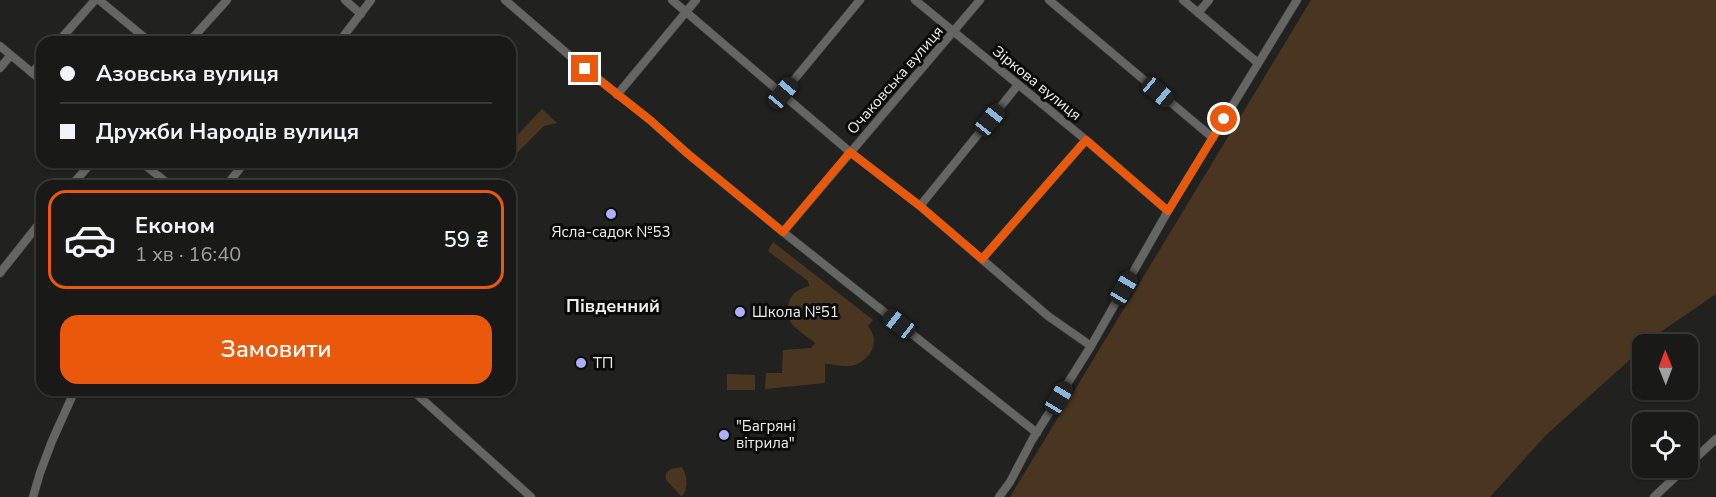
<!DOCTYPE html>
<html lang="uk">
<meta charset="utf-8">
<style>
:root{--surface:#191a18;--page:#222321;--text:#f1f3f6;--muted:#9fa1a2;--line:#373837;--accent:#ea580c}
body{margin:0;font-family:"Nunito Sans",sans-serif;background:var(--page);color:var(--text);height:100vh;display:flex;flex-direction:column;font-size:22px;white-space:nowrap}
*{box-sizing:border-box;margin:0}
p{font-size:20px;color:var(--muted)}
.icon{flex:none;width:33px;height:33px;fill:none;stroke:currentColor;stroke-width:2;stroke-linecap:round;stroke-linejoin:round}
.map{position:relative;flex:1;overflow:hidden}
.panel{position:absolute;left:36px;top:180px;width:480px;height:216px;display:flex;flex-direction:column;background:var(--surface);border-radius:18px;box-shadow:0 2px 4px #0004,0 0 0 2px var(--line)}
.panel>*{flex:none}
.guide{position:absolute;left:36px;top:36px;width:480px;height:132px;border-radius:18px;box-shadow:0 2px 4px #0004,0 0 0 2px var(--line);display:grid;align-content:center;height:132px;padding:0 24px;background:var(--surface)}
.needle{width:39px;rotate:359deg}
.controls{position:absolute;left:1632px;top:334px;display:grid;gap:12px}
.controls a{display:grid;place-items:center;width:66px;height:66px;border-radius:12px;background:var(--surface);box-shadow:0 2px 4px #0004,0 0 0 2px var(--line);font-size:30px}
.end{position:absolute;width:27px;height:27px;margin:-14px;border:8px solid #ea580c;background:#fff;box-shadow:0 0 0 3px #fff}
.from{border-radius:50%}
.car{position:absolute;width:18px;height:36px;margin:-18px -9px;border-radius:8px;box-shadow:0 0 4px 2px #0007;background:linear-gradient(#222 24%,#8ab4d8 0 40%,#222 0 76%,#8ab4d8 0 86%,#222 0)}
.guide b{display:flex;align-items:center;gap:21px;height:57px;font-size:22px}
.guide b+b{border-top:2px solid var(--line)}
.guide i{width:15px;height:15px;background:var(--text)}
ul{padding:10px 0 0;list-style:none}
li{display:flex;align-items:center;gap:18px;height:99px;margin:0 12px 9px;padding:0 12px;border:3px solid transparent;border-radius:18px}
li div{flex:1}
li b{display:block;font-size:22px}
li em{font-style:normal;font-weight:600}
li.active{border-color:var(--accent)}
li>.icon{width:54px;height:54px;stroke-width:1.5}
.cta{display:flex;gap:12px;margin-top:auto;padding:12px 24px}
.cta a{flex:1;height:69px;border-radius:18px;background:var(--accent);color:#fff;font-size:24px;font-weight:600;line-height:69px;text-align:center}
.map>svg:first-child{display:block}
.green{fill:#4a3620}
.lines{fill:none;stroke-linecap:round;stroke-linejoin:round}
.minor-casing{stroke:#3c3d3c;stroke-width:9}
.minor{stroke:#656664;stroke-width:8}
.route{stroke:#ea580c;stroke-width:8}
.poi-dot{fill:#afaefa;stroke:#0b0b0a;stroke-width:2}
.labels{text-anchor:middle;stroke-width:6;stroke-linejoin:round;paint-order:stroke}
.street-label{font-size:15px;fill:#eff0ee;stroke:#0b0b0a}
.poi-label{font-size:15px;fill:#eff0ee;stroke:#0b0b0a;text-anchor:start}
.quarter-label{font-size:18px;font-weight:bold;fill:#eff0ee;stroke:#0b0b0a}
</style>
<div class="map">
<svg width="1716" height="497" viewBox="0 0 1716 497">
<rect width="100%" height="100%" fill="#212220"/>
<!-- green -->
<path class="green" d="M 1311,0 L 1716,0 L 1716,294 L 1659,333 L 1646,345 L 1642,345 L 1642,348 L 1634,356 L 1546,435 L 1490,497 L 1010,497 Z
M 542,109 L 557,123 L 544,126 L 518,152 L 510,143 Z
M 773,242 L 873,320 L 868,326 C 870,329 872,332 873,335 C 878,350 863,365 849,366 C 841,367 833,364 825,364 L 825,383 L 765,389 L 766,373 L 782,373 L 783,350 L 811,348 L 815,343 C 808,337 798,331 792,324 C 787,317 786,304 792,296 C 795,291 803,288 809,286 L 808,281 L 768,251 Z
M 727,374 L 755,375 L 755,390 L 727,390 Z
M 682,467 C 688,478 688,488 682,497 L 666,480 L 666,473 L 671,469 Z"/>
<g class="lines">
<!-- minor casing -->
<g class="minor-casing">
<path id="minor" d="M 99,0 L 150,42
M 345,0 L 361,14
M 505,0 L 570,56 L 650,120 L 688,154 L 783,232 L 1037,433
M 672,0 L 850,152 L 920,206 L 1048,316 L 1091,346
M 915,0 L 1086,140 L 1168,211
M 1049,0 L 1213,138
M 1183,0 L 1258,63
M 1198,13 L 1209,0
M 58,42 L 95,0
M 189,42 L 227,0
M 339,42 L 371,0
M 0,46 L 42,81
M 0,68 L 11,55
M 32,73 L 42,61
M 783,93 L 860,0
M 617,95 L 696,0
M 141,162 L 171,186
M 71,186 L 92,162
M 226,186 L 245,162
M 920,206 L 1018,85
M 783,232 L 980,0
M 982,259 L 1086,140
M 0,273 L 42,220
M 412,390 L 531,497
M 1688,465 L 1716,439
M 33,497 L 40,473 L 52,441 L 75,390
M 999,497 L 1010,482 L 1032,440 L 1091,346 L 1168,211 L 1297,0
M 1654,497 L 1685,468"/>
</g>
<!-- minor -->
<use href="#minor" class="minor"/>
</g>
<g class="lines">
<!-- route -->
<path class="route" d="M 585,69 L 650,120 L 688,154 L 783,232 L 850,152 L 920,206 L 982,259 L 1086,140 L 1168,211 L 1224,119"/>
</g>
<!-- markers -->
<g class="poi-dot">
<circle cx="611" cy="214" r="6"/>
<circle cx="740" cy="312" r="6"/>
<circle cx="581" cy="363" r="6"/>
<circle cx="724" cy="435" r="6"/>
</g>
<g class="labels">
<!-- street labels -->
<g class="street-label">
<text transform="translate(895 80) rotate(-49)" y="5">Очаковська вулиця</text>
<text transform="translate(1037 83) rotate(39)" y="5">Зіркова вулиця</text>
</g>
<!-- poi labels -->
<g class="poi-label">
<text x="611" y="237" text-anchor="middle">Ясла-садок №53</text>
<text x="752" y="317">Школа №51</text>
<text x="593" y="368">ТП</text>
<text x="736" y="431">"Багряні<tspan x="736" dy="17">вітрила"</tspan></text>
</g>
<!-- quarter labels -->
<g class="quarter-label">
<text x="613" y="312">Південний</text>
</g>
</g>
</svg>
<div class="controls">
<a><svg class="needle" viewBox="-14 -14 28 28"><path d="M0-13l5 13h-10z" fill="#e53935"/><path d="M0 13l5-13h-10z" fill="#9fa1a2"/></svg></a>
<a><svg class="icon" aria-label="locate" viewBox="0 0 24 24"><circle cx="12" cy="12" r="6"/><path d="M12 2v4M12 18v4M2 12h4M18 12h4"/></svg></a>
</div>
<i class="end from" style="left:1224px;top:119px"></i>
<i class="end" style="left:585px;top:69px"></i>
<i class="car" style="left:1158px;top:92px;rotate:130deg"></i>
<i class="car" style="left:783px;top:93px;rotate:40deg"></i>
<i class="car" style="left:990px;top:120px;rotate:39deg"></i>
<i class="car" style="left:1124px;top:288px;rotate:30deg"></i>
<i class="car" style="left:899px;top:324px;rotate:308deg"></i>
<i class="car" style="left:1059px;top:398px;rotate:31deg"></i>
<div class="guide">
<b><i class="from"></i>Азовська вулиця</b>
<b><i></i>Дружби Народів вулиця</b>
</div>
<section class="panel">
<ul>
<li class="active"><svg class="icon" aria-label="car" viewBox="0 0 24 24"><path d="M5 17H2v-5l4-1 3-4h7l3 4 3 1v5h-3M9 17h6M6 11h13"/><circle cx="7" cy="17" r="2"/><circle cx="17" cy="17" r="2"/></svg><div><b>Економ</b><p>1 хв · 16:40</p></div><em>59 ₴</em></li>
</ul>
<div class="cta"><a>Замовити</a></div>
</section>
</div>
